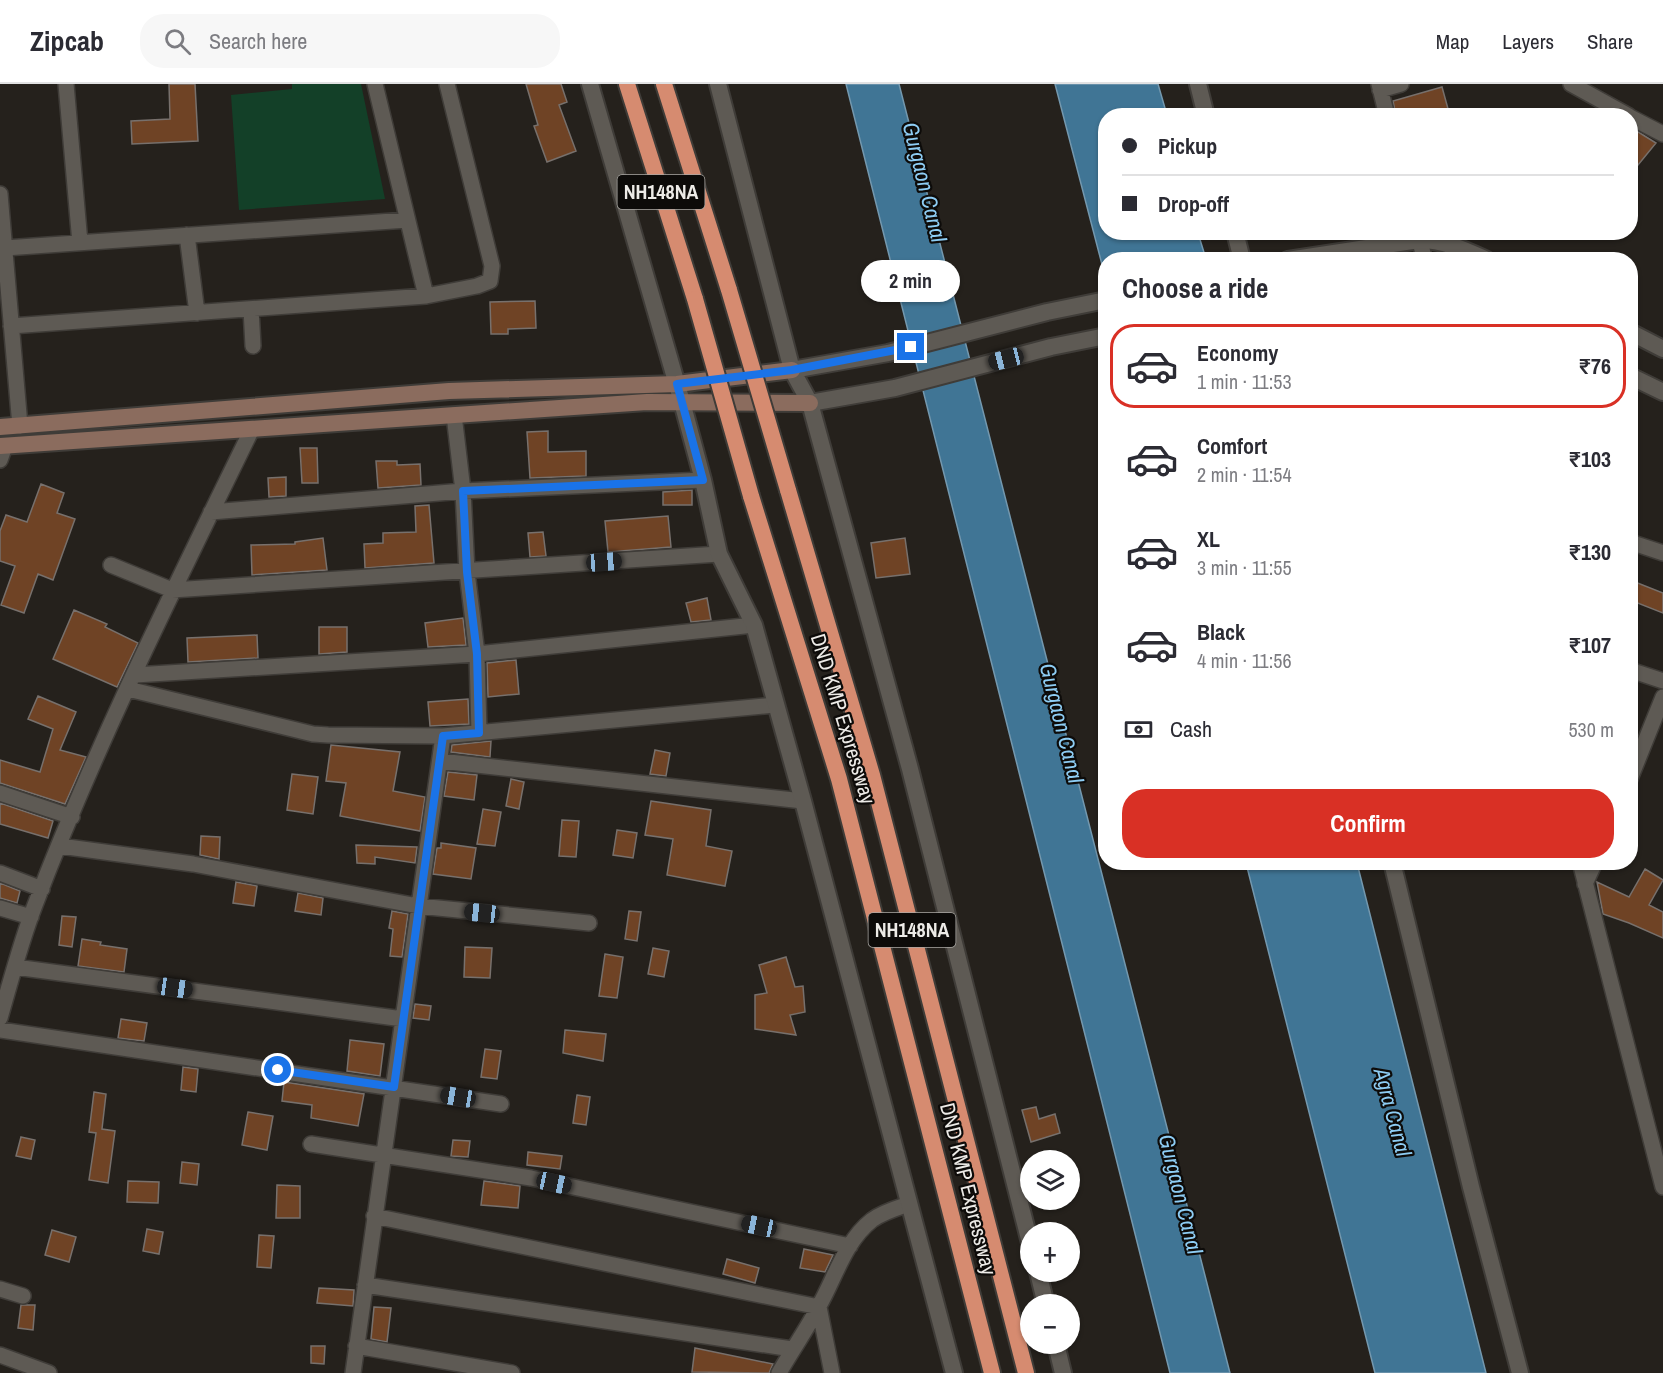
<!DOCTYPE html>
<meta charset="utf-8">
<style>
:root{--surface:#fff;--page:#f7f7f7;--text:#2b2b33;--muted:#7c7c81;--line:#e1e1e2;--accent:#d93025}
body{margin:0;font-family:"Archivo Narrow",sans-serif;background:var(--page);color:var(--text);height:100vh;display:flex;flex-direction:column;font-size:22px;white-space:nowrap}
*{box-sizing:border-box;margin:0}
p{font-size:20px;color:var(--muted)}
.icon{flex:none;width:33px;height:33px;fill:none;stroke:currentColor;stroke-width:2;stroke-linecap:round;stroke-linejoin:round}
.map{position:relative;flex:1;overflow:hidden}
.drawer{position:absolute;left:1098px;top:168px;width:540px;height:618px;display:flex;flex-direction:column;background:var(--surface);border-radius:24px;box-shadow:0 2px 4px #0004}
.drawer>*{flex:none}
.hud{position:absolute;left:1098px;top:24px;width:540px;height:132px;border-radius:24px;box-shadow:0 2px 4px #0004;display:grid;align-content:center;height:132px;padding:0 24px;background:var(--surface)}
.tools{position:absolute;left:1020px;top:1066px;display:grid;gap:12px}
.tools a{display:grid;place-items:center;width:60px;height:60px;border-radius:50%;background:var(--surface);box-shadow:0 2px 4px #0004;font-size:30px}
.end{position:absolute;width:27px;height:27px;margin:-14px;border:8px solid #1a73e8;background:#fff;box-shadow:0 0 0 3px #fff}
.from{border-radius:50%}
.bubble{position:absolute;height:42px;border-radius:21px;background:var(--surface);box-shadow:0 2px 4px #0004;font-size:20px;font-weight:800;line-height:42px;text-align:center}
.car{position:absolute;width:18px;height:36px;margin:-18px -9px;border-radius:8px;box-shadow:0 0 4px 2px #0007;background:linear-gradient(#222 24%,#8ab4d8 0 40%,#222 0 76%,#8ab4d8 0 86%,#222 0)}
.hud b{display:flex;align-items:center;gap:21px;height:57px;font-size:22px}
.hud b+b{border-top:2px solid var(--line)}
.hud i{width:15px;height:15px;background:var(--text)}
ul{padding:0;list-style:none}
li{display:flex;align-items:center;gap:18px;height:84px;margin:0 12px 9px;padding:0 12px;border:3px solid transparent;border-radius:24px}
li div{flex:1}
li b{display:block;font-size:22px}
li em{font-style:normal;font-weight:800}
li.active{border-color:var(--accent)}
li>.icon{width:54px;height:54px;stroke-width:1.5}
h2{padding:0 24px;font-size:27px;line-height:72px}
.pay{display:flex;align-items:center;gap:15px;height:66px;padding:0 24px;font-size:22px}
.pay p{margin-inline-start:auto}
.cta{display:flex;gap:12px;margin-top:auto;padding:12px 24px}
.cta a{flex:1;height:69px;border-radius:24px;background:var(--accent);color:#fff;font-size:24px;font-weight:800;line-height:69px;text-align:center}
header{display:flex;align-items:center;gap:36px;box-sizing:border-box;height:84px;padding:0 30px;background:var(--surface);border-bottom:2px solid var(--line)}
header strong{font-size:28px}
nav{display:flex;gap:33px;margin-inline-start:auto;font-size:21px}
.search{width:420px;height:54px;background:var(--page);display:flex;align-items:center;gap:15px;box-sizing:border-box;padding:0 21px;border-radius:24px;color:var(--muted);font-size:22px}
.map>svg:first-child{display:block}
.green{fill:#134028}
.water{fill:#407595;stroke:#7498ae;stroke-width:1.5}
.building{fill:#6f4325;stroke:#77706c;stroke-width:1.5}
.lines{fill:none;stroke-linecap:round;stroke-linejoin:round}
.minor-casing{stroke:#3f3c38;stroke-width:18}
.tertiary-casing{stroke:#3f3c38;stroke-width:20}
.secondary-casing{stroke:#3f3c38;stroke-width:20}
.trunk-casing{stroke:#3f3c38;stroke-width:20}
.minor{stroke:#5e5a54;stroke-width:15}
.tertiary{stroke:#5e5a54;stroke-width:16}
.secondary{stroke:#8b6c5e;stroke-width:16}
.trunk{stroke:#d68b70;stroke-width:16}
.trunk-bridge-casing{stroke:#3f3c38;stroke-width:20;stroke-linecap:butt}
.trunk-bridge{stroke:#d68b70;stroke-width:16}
.route{stroke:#1a73e8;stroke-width:8}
.labels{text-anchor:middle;stroke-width:4.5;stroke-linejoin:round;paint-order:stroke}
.shield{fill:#0d0b09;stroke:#aaa8a4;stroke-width:1.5}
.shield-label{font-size:20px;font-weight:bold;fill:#edebe7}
.street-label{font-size:21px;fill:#edebe7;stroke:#0d0b09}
.water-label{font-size:22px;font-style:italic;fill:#8ecdf4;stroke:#0d0b09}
</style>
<header>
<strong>Zipcab</strong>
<div class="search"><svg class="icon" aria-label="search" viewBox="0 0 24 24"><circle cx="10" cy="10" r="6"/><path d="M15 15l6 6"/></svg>Search here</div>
<nav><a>Map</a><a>Layers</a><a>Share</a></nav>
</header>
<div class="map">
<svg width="1663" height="1289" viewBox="0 0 1663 1289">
<rect width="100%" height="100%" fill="#25211c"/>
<!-- green -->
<path class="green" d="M 292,0 L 361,0 L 385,115 L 239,126 L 231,11 L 292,5 Z"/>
<!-- water -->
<path class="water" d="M 846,0 L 899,0 L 1230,1289 L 1170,1289 Z
M 1055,0 L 1158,0 L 1167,31 L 1106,32 L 1106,148 L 1198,149 L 1206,175 L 1106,176 L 1105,192 Z
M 1246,779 L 1357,779 L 1486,1289 L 1375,1289 Z"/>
<!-- building -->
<path class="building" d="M 169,0 L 195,0 L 198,57 L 132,60 L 131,37 L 170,35 Z
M 526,0 L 561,0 L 567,18 L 559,21 L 576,67 L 547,78 L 534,42 L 538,41 Z
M 1442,3 L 1450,32 L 1396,32 L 1393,17 Z
M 1635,46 L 1656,59 L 1638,81 L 1630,75 L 1630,52 Z
M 535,217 L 536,244 L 508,245 L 508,250 L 491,250 L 490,218 Z
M 548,347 L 548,368 L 586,367 L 586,392 L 530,394 L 527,348 Z
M 300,364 L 317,364 L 318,399 L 302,399 Z
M 376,377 L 397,377 L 397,381 L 420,380 L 421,401 L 378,404 Z
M 286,393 L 286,412 L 269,413 L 268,394 Z
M 41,400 L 64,409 L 57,429 L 75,435 L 53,496 L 38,490 L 24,529 L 1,521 L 15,482 L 0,477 L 0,447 L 6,431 L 27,438 Z
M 692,406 L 692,421 L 663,421 L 663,408 Z
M 429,421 L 434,479 L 365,484 L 364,460 L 383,459 L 383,449 L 416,448 L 415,422 Z
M 668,432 L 671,463 L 608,468 L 605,437 Z
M 543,448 L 546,472 L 530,473 L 528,449 Z
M 323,454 L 327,486 L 252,491 L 251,461 L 295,460 L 295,458 Z
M 905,454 L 910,490 L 876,494 L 871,459 Z
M 1630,496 L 1663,509 L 1663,529 L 1630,516 Z
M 707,514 L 711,536 L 691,538 L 686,519 Z
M 74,526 L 107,540 L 105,543 L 138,559 L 117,603 L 53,575 Z
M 463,534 L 466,561 L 428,563 L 425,539 Z
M 319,543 L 347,543 L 347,568 L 319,570 Z
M 257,551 L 258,574 L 188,578 L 187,554 Z
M 516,576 L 519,610 L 488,613 L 487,579 Z
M 38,612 L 76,628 L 60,666 L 86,673 L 65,720 L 0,699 L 0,676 L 40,688 L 53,645 L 28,635 Z
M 468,615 L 469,640 L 430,642 L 428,618 Z
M 491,657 L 490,673 L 451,668 L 452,661 Z
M 331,661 L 400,668 L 393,707 L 425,713 L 420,747 L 340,732 L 346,699 L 326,697 Z
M 655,666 L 670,669 L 666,692 L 650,690 Z
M 448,688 L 477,691 L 474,716 L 444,712 Z
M 292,690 L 318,693 L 313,730 L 287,726 Z
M 511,695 L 524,698 L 519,725 L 506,722 Z
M 651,717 L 711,726 L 706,762 L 732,767 L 725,802 L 667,791 L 673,755 L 645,751 Z
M 0,719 L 53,737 L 48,754 L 0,740 Z
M 483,725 L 501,728 L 495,762 L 477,760 Z
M 562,736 L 579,737 L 576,773 L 559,772 Z
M 617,746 L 637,749 L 633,774 L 613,771 Z
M 201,752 L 220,753 L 219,775 L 200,771 Z
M 441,759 L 476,764 L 471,795 L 433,790 L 437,764 L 441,764 Z
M 356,761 L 417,763 L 415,779 L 375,773 L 375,780 L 357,779 Z
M 1645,785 L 1663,796 L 1649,821 L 1663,828 L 1663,854 L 1629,839 L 1603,830 L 1597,798 L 1629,813 Z
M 236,798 L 257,802 L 254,822 L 233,819 Z
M 0,799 L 20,807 L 17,819 L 0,814 Z
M 298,809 L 323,814 L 321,831 L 295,827 Z
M 392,827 L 408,830 L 402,873 L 390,872 L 393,845 L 389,844 Z
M 629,827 L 641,828 L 637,857 L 625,855 Z
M 62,832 L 76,833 L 72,863 L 59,861 Z
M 82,855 L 101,858 L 100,861 L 127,865 L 124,888 L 78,882 Z
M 465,863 L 492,864 L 490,894 L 464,893 Z
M 653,864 L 669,867 L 664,893 L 648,890 Z
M 605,870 L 623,873 L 617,914 L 599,912 Z
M 786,873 L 795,903 L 803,902 L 805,928 L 790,931 L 796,951 L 755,945 L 755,911 L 767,909 L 759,881 Z
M 415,920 L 431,922 L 429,936 L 413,934 Z
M 121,935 L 147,939 L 144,957 L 118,954 Z
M 565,946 L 606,950 L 603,977 L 563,969 Z
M 350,956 L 384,960 L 380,992 L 347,987 Z
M 485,965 L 501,967 L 497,995 L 481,993 Z
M 183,983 L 198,985 L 196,1008 L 181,1006 Z
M 284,998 L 364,1010 L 358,1042 L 311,1034 L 312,1021 L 282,1017 Z
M 94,1008 L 106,1010 L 102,1045 L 115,1047 L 108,1099 L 89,1096 L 96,1049 L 89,1048 Z
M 577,1011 L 590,1013 L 586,1041 L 573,1039 Z
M 1036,1023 L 1039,1035 L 1055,1030 L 1060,1049 L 1031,1058 L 1022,1026 Z
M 248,1028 L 273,1032 L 267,1066 L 242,1061 Z
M 21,1053 L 35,1056 L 31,1075 L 16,1072 Z
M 453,1056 L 470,1057 L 468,1073 L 451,1072 Z
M 528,1068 L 562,1072 L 560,1085 L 527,1081 Z
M 182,1078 L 199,1080 L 197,1101 L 180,1099 Z
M 128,1097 L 159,1098 L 158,1119 L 127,1118 Z
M 484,1097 L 520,1102 L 518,1124 L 481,1121 Z
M 277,1101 L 300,1102 L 300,1134 L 276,1134 Z
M 147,1145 L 163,1148 L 159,1170 L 143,1167 Z
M 52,1146 L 76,1153 L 69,1178 L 45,1171 Z
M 259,1151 L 274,1152 L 271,1184 L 257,1183 Z
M 804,1165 L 833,1171 L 825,1188 L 800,1184 Z
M 727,1175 L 759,1184 L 755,1199 L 723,1190 Z
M 319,1204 L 354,1206 L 353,1222 L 317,1219 Z
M 21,1221 L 35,1221 L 33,1246 L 18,1244 Z
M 374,1223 L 391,1224 L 387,1258 L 371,1255 Z
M 311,1262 L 325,1262 L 324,1280 L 311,1279 Z
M 695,1264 L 773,1280 L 769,1289 L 692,1288 Z"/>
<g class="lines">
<!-- minor casing -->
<g class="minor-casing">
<path id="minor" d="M 66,0 L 80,159
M 375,0 L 426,212
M 1379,0 L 1387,32
M 1571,0 L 1629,32
M 1380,6 L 1401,0
M 1630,33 L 1663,50
M 0,110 L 20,342
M 1417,148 L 1425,176
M 187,151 L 197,229
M 5,164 L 407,136
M 251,225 L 253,262
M 11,242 L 426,212 L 477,202 L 490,197 L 492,182 L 447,0
M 454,331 L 463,407 L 467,488 L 477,570 L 479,649
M 0,376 L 5,362
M 211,428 L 463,407 L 703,396
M 1630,458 L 1663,469
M 111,481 L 172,506 L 719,470
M 1630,586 L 1663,597
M 135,591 L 477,570 L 754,541
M 128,605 L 313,650 L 328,651 L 443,652 L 775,621
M 440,677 L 803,717
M 1630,695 L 1663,613
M 0,709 L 72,733
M 60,762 L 193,780 L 418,822 L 589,839
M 1580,778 L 1663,1103
M 0,789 L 42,805
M 1585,800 L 1595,778
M 0,824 L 31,833
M 15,883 L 403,935
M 0,934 C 11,896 21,857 35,821 C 97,658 176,501 252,345
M 0,946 L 501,1020
M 311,1060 L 531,1094 L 850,1162
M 374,1132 L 819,1223 L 832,1289
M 365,1201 L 792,1265
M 0,1205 L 23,1212
M 356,1262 L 512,1289
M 0,1271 L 49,1289
M 353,1289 L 443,652
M 779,1289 C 792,1266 807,1245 819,1222 C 835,1194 845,1157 872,1136 C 883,1128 897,1124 909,1120"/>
</g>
<!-- tertiary casing -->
<g class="tertiary-casing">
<path id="tertiary" d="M 590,0 L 682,318 L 703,396 L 719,470 L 754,541 L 803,717 L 954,1289
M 718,0 L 792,286 L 810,319 L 910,685 L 1030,1159
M 1198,0 L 1206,32
M 1235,148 L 1242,176
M 1288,176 L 1419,156 C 1444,156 1465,166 1487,176
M 1630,248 L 1663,265
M 792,286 L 888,269 L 1047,228 L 1106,216
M 1630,292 L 1663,308
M 810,319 L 895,304 L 1051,263 L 1106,252
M 1392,778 L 1471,1103 L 1520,1289
M 1038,1188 L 1046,1221
M 1056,1260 L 1063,1289"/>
</g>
<!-- secondary casing -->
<g class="secondary-casing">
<path id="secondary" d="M 0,343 L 449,307 L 677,300 L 792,286
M 0,362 L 647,318 L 810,319"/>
</g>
<!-- trunk casing -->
<g class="trunk-casing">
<path id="trunk" d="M 627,0 L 695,215
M 664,0 L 729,206
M 788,406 L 872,691 L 1026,1289
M 751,412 L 839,695 L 992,1289"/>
</g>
<!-- minor -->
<use href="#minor" class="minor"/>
<!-- tertiary -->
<use href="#tertiary" class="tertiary"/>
<!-- secondary -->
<use href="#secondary" class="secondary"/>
<!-- trunk -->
<use href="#trunk" class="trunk"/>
<!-- trunk-bridge casing -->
<g class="trunk-bridge-casing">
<path id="trunk-bridge" d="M 729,206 L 788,406
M 695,215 L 751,412"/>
</g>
<!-- trunk-bridge -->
<use href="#trunk-bridge" class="trunk-bridge"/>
</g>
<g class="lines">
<!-- route -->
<path class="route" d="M 278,986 L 394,1003 L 443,652 L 479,649 L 477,570 L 467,488 L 463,407 L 703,396 L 677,300 L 792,286 L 911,263"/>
</g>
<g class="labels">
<!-- shield labels -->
<g class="shield">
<rect x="617.5" y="91" width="87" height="34" rx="4.5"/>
<rect x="868.5" y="829" width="87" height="34" rx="4.5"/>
</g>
<g class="shield-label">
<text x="661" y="115">NH148NA</text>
<text x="912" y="853">NH148NA</text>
</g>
<!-- street labels -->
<g class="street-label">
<text transform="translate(843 635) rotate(73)" y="7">DND KMP Expressway</text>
<text transform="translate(968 1105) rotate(76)" y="7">DND KMP Expressway</text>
</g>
<!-- water labels -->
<g class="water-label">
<text transform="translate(925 98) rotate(76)" y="8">Gurgaon Canal</text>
<text transform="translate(1062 639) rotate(76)" y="8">Gurgaon Canal</text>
<text transform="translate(1393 1028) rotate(75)" y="8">Agra Canal</text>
<text transform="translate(1181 1110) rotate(76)" y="8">Gurgaon Canal</text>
</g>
</g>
</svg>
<div class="tools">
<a><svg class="icon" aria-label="layers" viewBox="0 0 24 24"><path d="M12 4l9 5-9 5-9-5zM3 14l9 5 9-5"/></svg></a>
<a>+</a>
<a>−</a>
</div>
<i class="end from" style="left:278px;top:986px"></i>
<i class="end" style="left:911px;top:263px"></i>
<div class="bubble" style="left:861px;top:176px;width:99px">2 min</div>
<i class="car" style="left:1006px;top:275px;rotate:256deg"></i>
<i class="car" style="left:604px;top:478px;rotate:86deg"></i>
<i class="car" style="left:482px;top:829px;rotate:276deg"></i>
<i class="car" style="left:175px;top:904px;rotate:98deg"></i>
<i class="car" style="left:458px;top:1013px;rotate:279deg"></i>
<i class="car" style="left:554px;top:1099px;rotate:102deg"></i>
<i class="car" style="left:759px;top:1142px;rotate:282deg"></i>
<div class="hud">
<b><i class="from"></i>Pickup</b>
<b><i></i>Drop-off</b>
</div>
<section class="drawer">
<h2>Choose a ride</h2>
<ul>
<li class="active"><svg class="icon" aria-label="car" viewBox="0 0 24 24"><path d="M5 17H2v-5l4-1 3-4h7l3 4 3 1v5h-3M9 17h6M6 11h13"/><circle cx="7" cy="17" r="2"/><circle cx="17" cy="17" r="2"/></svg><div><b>Economy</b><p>1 min · 11:53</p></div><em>₹76</em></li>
<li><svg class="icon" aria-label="car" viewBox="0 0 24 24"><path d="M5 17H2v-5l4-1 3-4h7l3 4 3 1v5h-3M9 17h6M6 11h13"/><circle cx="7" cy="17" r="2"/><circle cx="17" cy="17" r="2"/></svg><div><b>Comfort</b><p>2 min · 11:54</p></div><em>₹103</em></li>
<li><svg class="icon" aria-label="car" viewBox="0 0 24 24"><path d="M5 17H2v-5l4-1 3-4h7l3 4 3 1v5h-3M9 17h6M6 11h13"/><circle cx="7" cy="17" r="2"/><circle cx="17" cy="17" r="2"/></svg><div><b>XL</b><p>3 min · 11:55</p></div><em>₹130</em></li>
<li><svg class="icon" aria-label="car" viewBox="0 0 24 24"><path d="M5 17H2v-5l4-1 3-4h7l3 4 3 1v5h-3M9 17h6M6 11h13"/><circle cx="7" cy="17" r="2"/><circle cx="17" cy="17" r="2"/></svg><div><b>Black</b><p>4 min · 11:56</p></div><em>₹107</em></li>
</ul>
<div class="pay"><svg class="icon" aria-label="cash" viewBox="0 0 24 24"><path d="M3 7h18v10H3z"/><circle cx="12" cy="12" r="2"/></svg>Cash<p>530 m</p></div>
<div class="cta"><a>Confirm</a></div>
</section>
</div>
